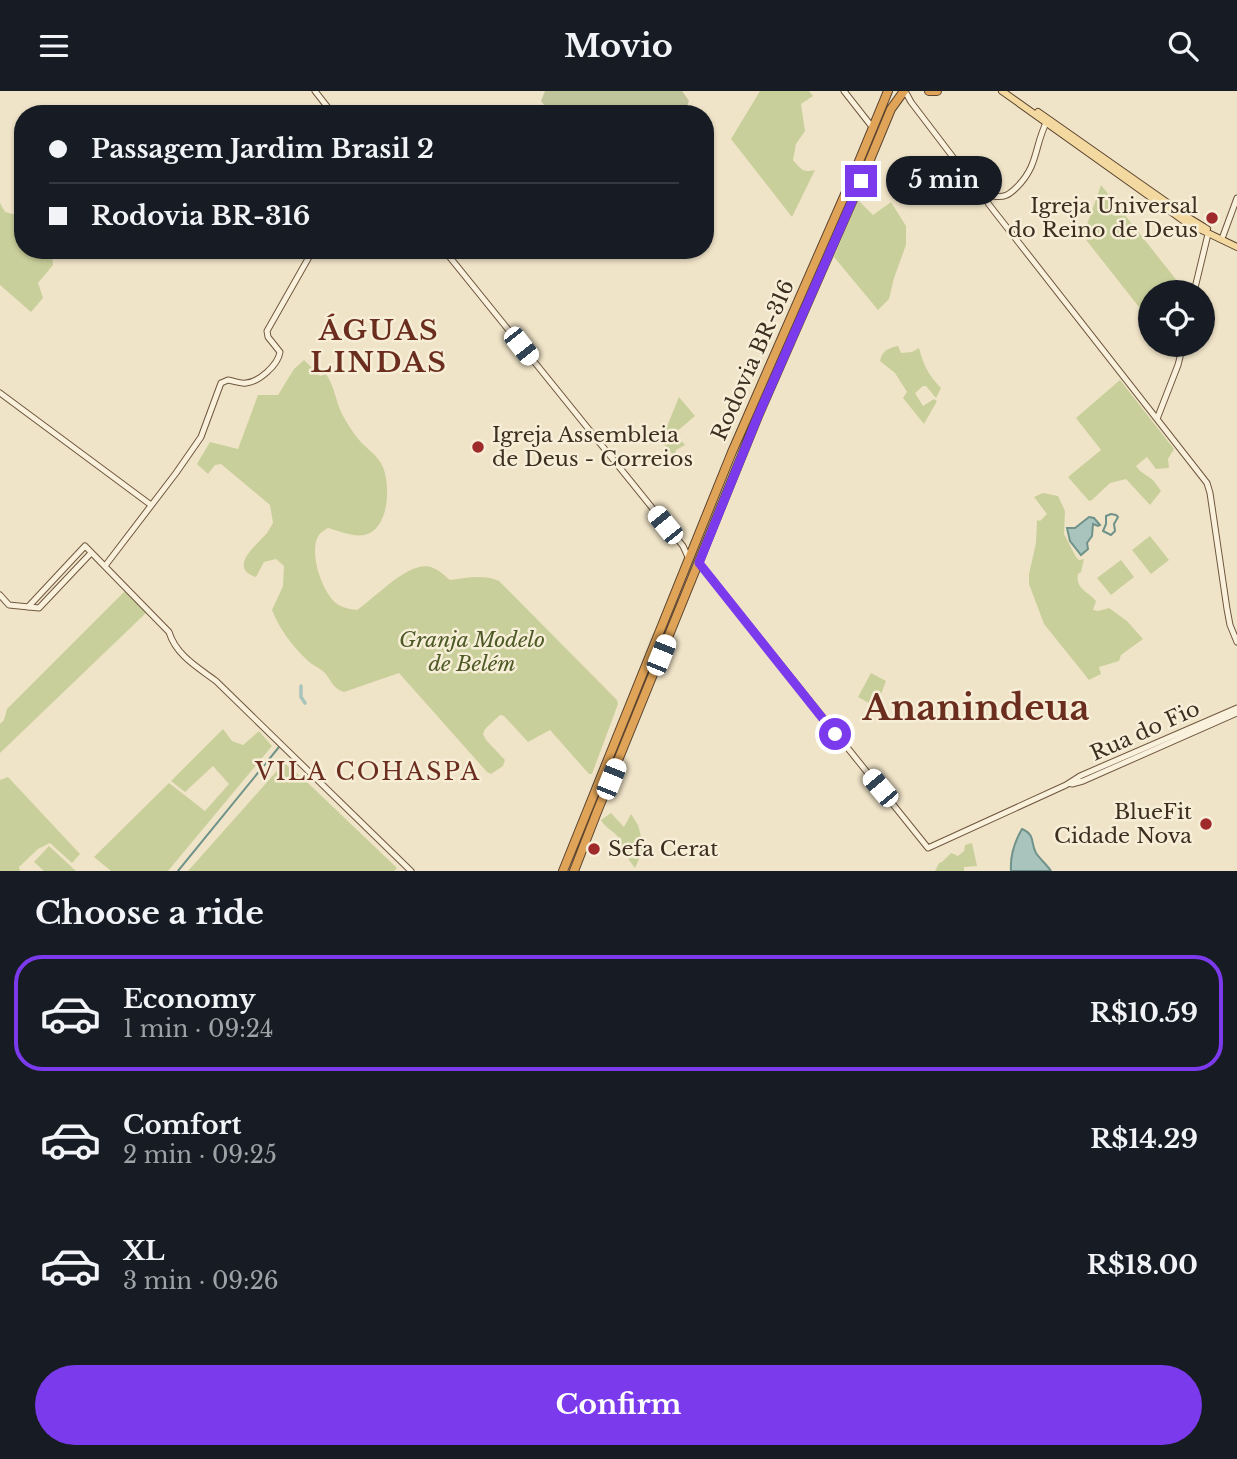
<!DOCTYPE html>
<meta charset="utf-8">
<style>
:root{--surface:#171b24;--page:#242831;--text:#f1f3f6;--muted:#9ea1a6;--line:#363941;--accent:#7c3aed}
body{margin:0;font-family:"Libre Baskerville",serif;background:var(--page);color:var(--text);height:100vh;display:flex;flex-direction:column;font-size:26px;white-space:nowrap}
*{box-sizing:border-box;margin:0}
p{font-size:23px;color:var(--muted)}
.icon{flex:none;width:38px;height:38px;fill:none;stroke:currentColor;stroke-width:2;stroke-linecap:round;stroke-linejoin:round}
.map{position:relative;height:780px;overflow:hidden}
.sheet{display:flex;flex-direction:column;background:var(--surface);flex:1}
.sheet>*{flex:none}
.top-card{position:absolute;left:14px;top:14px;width:700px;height:154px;border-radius:28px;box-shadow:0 2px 5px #0004;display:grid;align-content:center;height:154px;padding:0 35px;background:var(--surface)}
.buttons{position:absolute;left:1138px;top:189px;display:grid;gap:14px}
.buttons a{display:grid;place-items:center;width:77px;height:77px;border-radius:50%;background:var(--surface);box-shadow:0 2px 5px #0004;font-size:35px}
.end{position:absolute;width:32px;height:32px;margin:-16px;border:9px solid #7c3aed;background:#fff;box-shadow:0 0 0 4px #fff}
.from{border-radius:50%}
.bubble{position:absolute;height:49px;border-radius:24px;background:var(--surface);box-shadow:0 2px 5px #0004;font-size:23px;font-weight:800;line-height:49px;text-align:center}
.car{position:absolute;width:21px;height:42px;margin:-21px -10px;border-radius:9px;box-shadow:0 0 5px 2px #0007;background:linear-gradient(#fff 24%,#345 0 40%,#fff 0 76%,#345 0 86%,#fff 0)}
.top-card b{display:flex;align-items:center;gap:24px;height:66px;font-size:26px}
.top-card b+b{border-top:2px solid var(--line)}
.top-card i{width:18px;height:18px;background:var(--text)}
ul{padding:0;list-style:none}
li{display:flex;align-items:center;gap:21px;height:116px;margin:0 14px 10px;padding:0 21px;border:4px solid transparent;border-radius:28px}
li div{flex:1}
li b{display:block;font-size:26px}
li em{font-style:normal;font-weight:800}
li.selected{border-color:var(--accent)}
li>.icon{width:63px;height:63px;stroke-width:1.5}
h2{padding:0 35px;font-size:32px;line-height:84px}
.primary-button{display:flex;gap:14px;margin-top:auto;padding:14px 35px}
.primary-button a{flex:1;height:80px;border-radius:42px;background:var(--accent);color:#fff;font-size:28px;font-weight:800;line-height:80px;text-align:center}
header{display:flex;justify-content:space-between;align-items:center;height:91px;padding:0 35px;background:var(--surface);font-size:32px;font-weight:800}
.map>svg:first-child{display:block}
.green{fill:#c9cf9b}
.cemetery{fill:#bfc49a}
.water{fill:#a9c4bc;stroke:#6f938a;stroke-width:2}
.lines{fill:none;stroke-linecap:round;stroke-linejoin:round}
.stream{stroke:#6f938a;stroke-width:2}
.canal{stroke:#a9c4bc;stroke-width:3.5}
.secondary-casing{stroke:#6f573f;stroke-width:7}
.primary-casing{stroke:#5b4430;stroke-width:8}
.highway-casing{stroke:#5b4430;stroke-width:10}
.secondary{stroke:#faf1dc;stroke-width:5}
.primary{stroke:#f3d9a0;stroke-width:6}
.highway{stroke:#e0a458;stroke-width:8}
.route{stroke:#7c3aed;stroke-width:9}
.poi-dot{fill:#9e2a2b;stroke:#f7eed8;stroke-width:2.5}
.labels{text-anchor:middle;stroke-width:5;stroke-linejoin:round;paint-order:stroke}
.poi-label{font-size:21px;fill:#3d2e20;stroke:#f7eed8;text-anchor:end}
.street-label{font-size:21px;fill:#3d2e20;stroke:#f7eed8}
.park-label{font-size:21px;font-style:italic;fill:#4d5a26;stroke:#f7eed8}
.quarter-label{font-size:24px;letter-spacing:2px;fill:#6b2e1e;stroke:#f7eed8}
.district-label{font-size:28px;font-weight:bold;letter-spacing:2px;fill:#6b2e1e;stroke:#f7eed8}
.town-label{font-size:35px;font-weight:bold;fill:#6b2e1e;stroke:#f7eed8}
</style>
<header><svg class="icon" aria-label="menu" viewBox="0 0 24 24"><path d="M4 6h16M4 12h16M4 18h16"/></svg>Movio<svg class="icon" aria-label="search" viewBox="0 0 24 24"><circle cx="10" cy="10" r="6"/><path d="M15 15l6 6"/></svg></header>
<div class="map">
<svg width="1237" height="780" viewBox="0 0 1237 780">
<rect width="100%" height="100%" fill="#f0e4c8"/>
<!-- green -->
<path class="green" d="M 760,0 L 809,0 L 813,5 L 801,13 L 805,40 L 796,53 L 793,69 C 801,78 802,82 815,79 L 792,126 L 731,48 Z
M 1101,94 L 1186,201 L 1150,201 L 1150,230 L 1083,145 Z
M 858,109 L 873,124 L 891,111 L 906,135 L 906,154 L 894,187 L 889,208 L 878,219 L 834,166 Z
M 0,112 L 5,121 L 23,126 L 23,159 L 52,159 L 53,174 L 38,192 L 43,207 L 31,221 L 0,194 Z
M 898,255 L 901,262 L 912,261 L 919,257 C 924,275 928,283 941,297 L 936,307 L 926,295 L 923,295 L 915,302 L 923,315 L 934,308 L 937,310 L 924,333 L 903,307 L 907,301 L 895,282 L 880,270 C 882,260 888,257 898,255 Z
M 304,269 L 320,285 L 326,283 C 335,296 335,309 342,323 C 347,332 353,342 360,350 C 367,358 377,364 382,374 C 391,392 390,439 364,444 C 353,446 339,440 328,437 C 326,438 320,442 319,444 C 308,460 322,501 336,512 C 342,517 350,518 357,519 C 375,507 409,469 431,476 C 439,479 444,484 450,489 C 468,487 482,483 499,490 L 617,609 L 618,613 L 592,683 L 589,683 L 550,639 L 528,651 L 504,625 L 500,624 L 485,638 L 483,643 L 486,649 L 505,669 L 503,675 L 491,683 L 487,681 L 399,582 L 344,601 C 333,598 331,589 325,582 C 320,577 312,574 307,569 C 292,555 279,537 272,519 L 283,495 L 284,475 L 276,468 L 264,471 L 256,486 C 227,476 257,454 267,442 C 269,439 271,435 273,432 L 270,414 L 221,373 L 215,374 L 208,383 L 197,373 L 210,351 L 238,358 L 258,304 L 278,304 L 294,278 Z
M 1120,289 L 1174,358 L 1168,368 L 1169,377 L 1156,378 L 1147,366 L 1136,375 L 1140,380 L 1153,389 L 1161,400 L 1150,414 L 1126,388 L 1110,392 L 1092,409 L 1089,410 L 1068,386 L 1101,359 L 1076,327 Z
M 679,306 L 695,325 L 675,342 L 685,354 L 676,359 L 675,366 L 661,350 Z
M 1043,402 L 1058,405 L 1065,420 L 1064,443 L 1076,466 L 1079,469 L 1084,468 L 1081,481 L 1078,483 C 1075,498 1088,500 1096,510 L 1093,519 L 1098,520 L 1109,517 L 1127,530 L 1143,548 L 1121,564 L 1119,570 L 1099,576 L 1101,583 L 1089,589 L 1044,533 L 1029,493 L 1029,483 L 1036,452 L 1037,429 L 1040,430 L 1047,423 L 1034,406 Z
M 1150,445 L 1169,469 L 1151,483 L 1132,459 Z
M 1121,469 L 1134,486 L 1111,504 L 1097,487 Z
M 126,499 L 147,521 L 0,662 L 0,633 L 4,629 L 7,618 Z
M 871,582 L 886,590 L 876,616 L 858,606 Z
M 223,638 L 232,650 L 243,654 L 259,640 L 272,655 L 168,780 L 111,780 L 94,766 L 169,692 L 205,720 L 229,693 L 213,675 L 185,701 L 171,690 Z
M 284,672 L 307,691 L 397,777 L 394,780 L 188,780 Z
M 8,686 L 80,763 L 72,772 L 50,752 L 38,758 L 19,776 L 20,780 L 0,780 L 0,689 Z
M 611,722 L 624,736 L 631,723 L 638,734 L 644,757 L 635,777 L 616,752 L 619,747 C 614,740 604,736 601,729 Z
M 972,752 L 977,775 L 964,776 L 964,780 L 935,780 L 939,772 L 942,771 L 951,762 L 958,765 L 964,760 L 965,754 Z
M 49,755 L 76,780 L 44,780 L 34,771 Z"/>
<!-- cemetery -->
<path class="cemetery" d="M 545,0 L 682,0 L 689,10 L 684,23 L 551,23 L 541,10 Z"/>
<!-- water -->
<path class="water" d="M 1089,426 L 1094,427 L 1100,434 L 1098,435 L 1093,433 L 1092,445 L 1087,452 L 1088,458 L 1081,464 L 1070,450 L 1067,437 L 1075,437 Z
M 1022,738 C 1036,744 1030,751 1036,762 C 1040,768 1047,774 1051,780 L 1011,780 C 1010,766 1015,750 1022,738 Z"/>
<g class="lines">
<!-- stream -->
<path class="stream" d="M 1111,423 L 1116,424 L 1118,426 L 1114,433 L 1115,440 L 1111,444 L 1103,440 L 1106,433 L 1106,425 Z
M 178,780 L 279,656"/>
<!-- canal -->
<path class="canal" d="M 301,595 L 301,606 L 305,612"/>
<!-- secondary casing -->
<g class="secondary-casing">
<path id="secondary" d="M 315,0 L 333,23
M 844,0 L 873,37
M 905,0 L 911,11 L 994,120 L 1207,392 L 1210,402 L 1227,518 L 1230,534 L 1237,551
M 993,105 C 1004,107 1009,104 1017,96 C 1039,74 1034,55 1047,30
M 1223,145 L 1237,107
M 444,159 L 683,455 L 688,466
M 1194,201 L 1208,143
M 0,302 L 151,414
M 1157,328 L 1178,274 L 1183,254
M 699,472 L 928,757 L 1066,694 L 1080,685 L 1237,617
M 105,475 L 176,382 L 201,346 L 221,292 L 228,289 C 234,290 240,293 246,292 C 259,291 278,274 280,261 L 268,246 L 267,240 L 313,159
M 0,504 L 9,514 L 39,517 L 91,462
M 28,516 L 85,455 L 169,541 C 176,564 197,576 216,590 L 411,780
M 1072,693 L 1083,690 L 1237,622"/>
</g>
<!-- primary casing -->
<g class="primary-casing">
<path id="primary" d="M 1002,0 L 1187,132 L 1237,156
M 1038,21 L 1189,127 L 1207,138"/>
</g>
<!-- highway casing -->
<g class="highway-casing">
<path id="highway" d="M 929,0 L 937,0
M 563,780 L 732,361 L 853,85 L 888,0
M 574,780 L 597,721 L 758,325 L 862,88 L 891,18 L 904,0"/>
</g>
<!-- secondary -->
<use href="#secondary" class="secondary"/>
<!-- primary -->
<use href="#primary" class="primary"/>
<!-- highway -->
<use href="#highway" class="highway"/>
</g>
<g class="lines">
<!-- route -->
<path class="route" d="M 835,643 L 699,472 L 758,325 L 861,90"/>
</g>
<!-- markers -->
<g class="poi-dot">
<circle cx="1212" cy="127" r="7"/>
<circle cx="478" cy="356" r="7"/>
<circle cx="1206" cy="733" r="7"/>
<circle cx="594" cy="758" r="7"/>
</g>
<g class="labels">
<!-- poi labels -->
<g class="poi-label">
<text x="1198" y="122">Igreja Universal<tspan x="1198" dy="24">do Reino de Deus</tspan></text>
<text x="492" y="351" text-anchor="start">Igreja Assembleia<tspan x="492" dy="24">de Deus - Correios</tspan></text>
<text x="1192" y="728">BlueFit<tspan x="1192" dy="24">Cidade Nova</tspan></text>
<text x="608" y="765" text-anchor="start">Sefa Cerat</text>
</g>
<!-- street labels -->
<g class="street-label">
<text transform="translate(753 269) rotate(-66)" y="7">Rodovia BR-316</text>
<text transform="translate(1145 640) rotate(-24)" y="7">Rua do Fio</text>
</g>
<!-- park labels -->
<g class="park-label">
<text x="472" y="556">Granja Modelo<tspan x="472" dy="24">de Belém</tspan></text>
</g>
<!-- quarter labels -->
<g class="quarter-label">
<text x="368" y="689">VILA COHASPA</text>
</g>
<!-- district labels -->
<g class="district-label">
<text x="379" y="249">ÁGUAS<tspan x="379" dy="32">LINDAS</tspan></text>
</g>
<!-- town labels -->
<g class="town-label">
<text x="976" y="629">Ananindeua</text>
</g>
</g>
</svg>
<div class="buttons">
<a><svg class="icon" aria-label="locate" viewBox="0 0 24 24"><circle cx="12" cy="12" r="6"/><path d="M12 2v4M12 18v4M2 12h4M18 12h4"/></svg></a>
</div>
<i class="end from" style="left:835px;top:643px"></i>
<i class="end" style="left:861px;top:90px"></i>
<div class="bubble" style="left:886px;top:65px;width:116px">5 min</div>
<i class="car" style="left:521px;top:255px;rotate:142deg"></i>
<i class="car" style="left:665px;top:434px;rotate:321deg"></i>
<i class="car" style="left:661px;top:564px;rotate:22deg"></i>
<i class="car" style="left:611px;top:688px;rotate:22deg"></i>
<i class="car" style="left:880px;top:697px;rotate:320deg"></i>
<div class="top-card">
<b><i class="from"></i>Passagem Jardim Brasil 2</b>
<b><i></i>Rodovia BR-316</b>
</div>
</div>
<section class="sheet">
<h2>Choose a ride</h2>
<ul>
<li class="selected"><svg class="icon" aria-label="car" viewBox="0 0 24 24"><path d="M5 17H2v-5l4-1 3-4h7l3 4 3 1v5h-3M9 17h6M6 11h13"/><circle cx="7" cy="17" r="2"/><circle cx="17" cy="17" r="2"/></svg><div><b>Economy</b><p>1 min · 09:24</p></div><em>R$10.59</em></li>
<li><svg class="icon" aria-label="car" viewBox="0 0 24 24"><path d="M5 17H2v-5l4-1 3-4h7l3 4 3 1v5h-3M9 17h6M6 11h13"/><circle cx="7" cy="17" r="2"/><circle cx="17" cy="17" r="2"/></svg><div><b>Comfort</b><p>2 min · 09:25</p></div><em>R$14.29</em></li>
<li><svg class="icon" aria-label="car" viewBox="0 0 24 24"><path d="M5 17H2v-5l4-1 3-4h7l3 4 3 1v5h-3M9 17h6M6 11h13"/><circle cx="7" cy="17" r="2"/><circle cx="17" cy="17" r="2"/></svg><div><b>XL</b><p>3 min · 09:26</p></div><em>R$18.00</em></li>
</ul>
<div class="primary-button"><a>Confirm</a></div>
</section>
